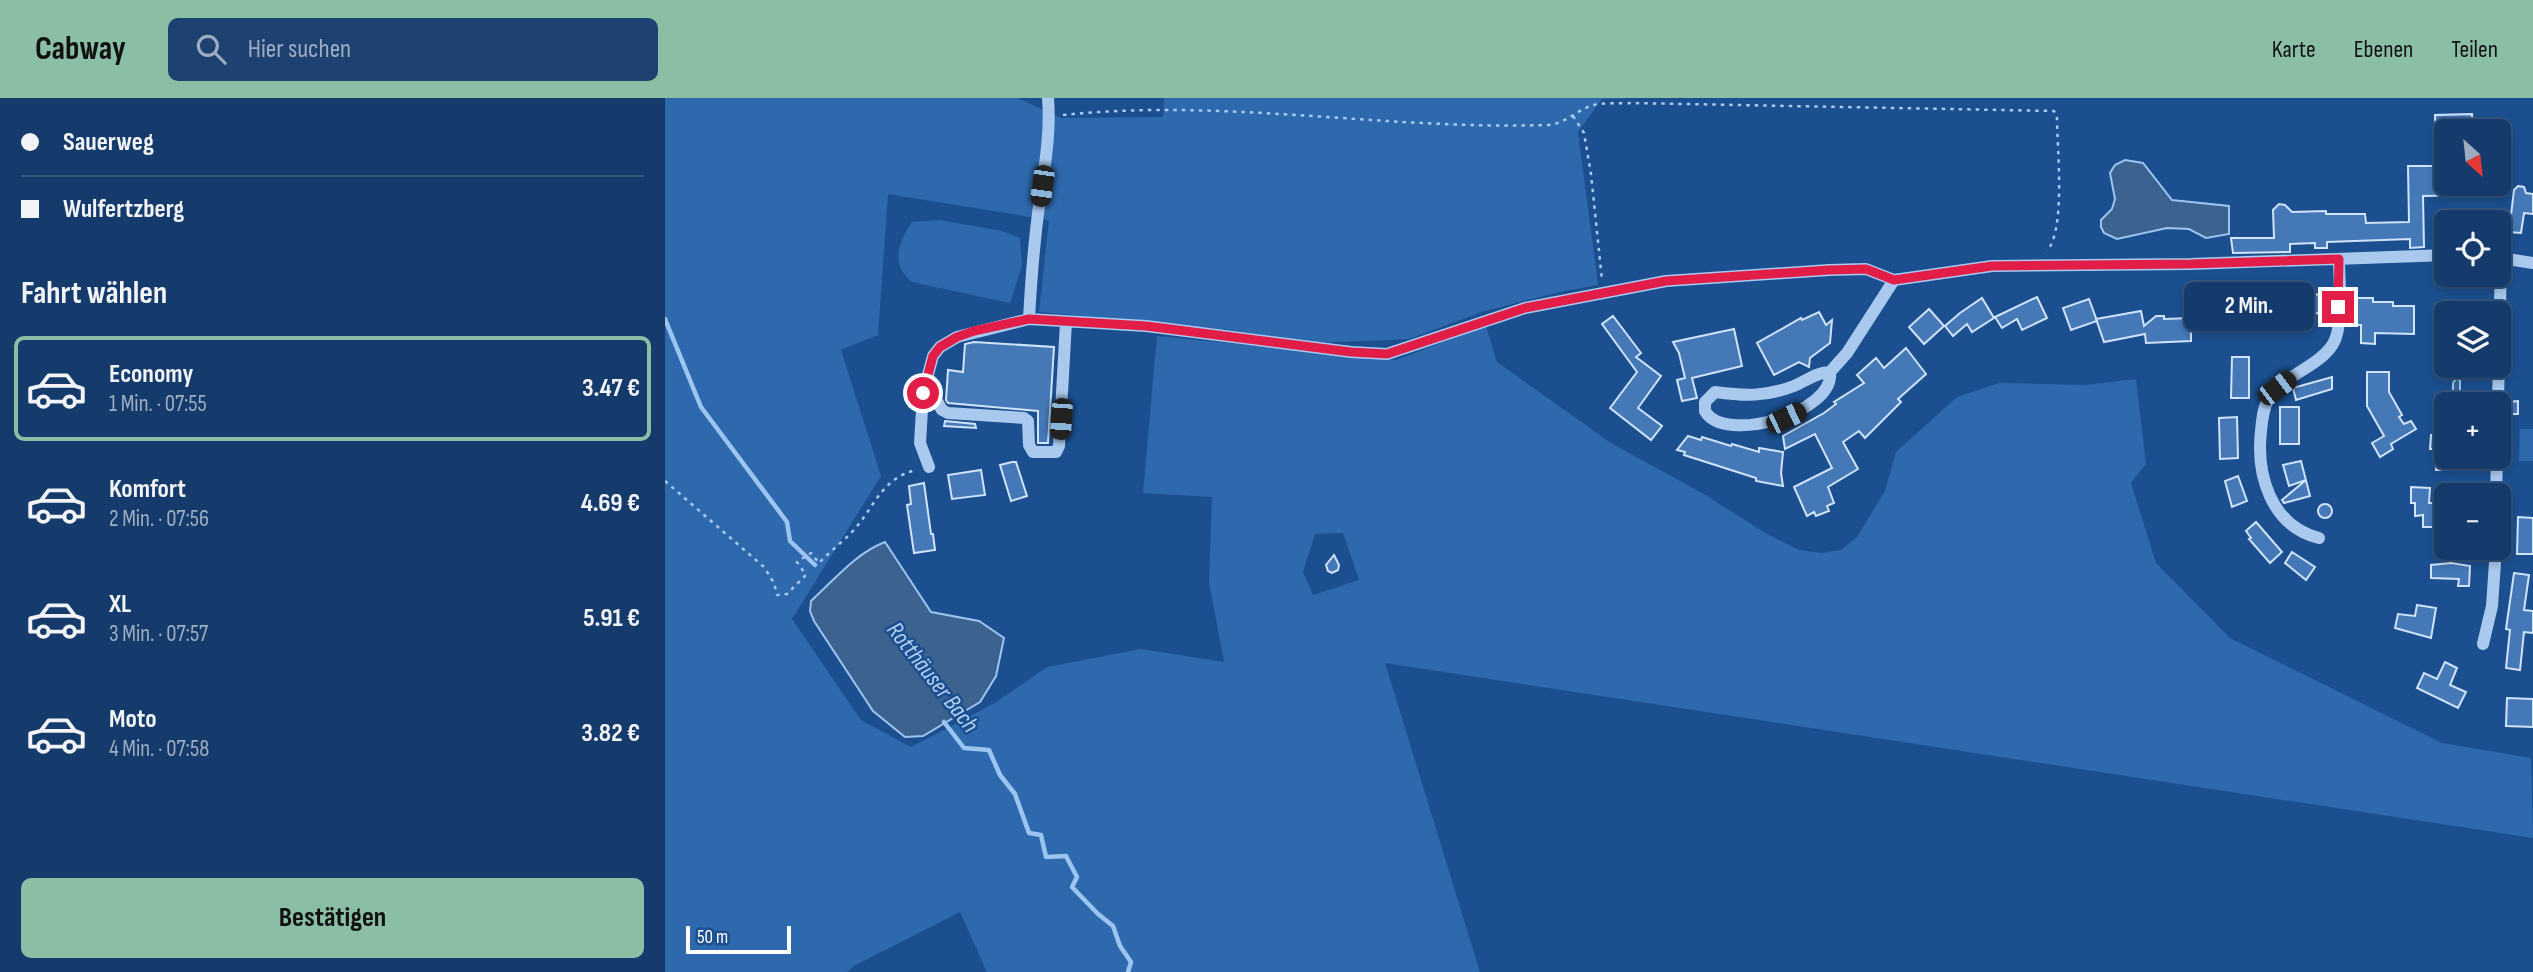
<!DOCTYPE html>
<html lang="de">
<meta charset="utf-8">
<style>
:root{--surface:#143b6b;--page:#1d4271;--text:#f1f3f6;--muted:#9dadc1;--line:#33557e;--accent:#8abfa5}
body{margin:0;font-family:"Sofia Sans Condensed",sans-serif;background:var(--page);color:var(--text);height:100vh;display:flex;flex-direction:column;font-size:26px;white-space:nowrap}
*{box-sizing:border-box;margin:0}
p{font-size:23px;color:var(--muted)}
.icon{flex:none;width:38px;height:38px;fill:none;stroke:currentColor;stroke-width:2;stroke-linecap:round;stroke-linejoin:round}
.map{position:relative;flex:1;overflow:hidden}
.panel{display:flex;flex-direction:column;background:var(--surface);width:665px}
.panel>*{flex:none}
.banner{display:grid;align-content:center;height:154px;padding:0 21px;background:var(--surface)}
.needle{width:46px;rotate:153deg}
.tools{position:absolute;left:1769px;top:21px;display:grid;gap:14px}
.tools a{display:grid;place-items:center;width:77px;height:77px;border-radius:10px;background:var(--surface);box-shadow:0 4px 10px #0003,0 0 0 2px var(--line);font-size:35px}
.scale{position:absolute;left:21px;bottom:18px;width:105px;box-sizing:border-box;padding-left:7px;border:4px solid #fff;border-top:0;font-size:19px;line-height:24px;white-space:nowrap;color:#fff;-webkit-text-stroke:5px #1b4f8f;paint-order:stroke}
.end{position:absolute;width:32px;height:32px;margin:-16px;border:9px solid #e11d48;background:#fff;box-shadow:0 0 0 4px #fff}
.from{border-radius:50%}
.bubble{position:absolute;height:49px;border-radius:10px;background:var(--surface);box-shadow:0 4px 10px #0003,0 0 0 2px var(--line);font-size:23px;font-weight:700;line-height:49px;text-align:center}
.car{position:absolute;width:21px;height:42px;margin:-21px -10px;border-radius:9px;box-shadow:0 0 5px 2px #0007;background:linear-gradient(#222 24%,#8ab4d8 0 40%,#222 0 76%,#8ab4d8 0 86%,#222 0)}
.banner b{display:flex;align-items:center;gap:24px;height:66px;font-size:26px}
.banner b+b{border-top:2px solid var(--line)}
.banner i{width:18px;height:18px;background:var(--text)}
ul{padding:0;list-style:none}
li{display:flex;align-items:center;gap:21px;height:105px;margin:0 14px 10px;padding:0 7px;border:4px solid transparent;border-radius:10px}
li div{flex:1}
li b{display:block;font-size:26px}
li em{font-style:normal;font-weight:700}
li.current{border-color:var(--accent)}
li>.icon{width:63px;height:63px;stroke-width:1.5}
h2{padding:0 21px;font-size:32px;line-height:84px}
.primary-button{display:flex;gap:14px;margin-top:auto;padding:14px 21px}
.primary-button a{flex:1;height:80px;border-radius:10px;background:var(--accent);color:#111;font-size:28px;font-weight:700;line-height:80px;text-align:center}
header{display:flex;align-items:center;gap:42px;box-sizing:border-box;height:98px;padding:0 35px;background:var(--accent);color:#111}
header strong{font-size:33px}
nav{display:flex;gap:38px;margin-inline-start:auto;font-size:24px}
.search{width:490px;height:63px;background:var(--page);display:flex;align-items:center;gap:18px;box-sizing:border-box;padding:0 24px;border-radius:10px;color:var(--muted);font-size:26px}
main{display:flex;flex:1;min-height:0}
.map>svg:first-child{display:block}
.green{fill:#2e69ad;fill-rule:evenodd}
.water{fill:#3c6290;stroke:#9cc4f0;stroke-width:2}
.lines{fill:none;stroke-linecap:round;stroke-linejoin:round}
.stream{stroke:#9cc4f0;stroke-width:4.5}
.building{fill:#4478b7;stroke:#cfe3fa;stroke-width:2}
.path{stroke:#a9c9ee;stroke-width:2.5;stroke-dasharray:3.5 5;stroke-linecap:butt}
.minor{stroke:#a9c9ee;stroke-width:12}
.route{stroke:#e11d48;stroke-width:9}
.labels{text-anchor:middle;stroke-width:5;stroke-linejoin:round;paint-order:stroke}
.water-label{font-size:24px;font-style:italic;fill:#b5d3f5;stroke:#1b4f8f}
</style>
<header>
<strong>Cabway</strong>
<div class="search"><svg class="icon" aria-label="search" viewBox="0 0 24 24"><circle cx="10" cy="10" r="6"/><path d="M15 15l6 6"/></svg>Hier suchen</div>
<nav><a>Karte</a><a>Ebenen</a><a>Teilen</a></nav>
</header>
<main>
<section class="panel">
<div class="banner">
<b><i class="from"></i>Sauerweg</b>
<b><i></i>Wulfertzberg</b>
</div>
<h2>Fahrt wählen</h2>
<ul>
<li class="current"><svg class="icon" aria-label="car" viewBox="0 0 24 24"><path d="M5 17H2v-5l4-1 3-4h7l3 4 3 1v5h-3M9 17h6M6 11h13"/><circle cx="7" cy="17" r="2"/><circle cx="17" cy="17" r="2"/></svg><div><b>Economy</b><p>1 Min. · 07:55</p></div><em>3.47 €</em></li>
<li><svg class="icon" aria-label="car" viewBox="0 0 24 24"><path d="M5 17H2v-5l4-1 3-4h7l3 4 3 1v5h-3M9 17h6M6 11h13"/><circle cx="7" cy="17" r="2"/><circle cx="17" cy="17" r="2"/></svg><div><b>Komfort</b><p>2 Min. · 07:56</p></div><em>4.69 €</em></li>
<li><svg class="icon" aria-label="car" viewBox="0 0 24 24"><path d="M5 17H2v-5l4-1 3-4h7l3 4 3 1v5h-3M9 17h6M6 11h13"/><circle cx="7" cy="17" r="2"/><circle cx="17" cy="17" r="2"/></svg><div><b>XL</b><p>3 Min. · 07:57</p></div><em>5.91 €</em></li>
<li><svg class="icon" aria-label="car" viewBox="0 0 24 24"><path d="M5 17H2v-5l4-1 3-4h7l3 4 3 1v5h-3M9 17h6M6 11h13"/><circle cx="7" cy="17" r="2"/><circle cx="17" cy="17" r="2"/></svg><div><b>Moto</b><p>4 Min. · 07:58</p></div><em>3.82 €</em></li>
</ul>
<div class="primary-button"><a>Bestätigen</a></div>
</section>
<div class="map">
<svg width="1868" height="874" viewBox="0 0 1868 874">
<rect width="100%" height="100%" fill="#1b4f8f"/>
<!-- green -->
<path class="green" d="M 0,0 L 353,0 L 396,20 L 498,19 L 499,0 L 971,0 L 937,1 L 913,34 L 933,187 L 895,194 L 820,213 L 744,241 L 649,245 L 564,232 L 374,214 L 384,122 L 223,96 L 213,237 L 176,252 L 216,378 L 127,521 L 196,622 L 246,649 L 330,605 L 382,569 L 476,551 L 559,564 L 544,484 L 547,399 L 478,395 L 492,238 L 731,262 L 821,228 L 832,264 L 946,345 L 1037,395 L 1102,436 L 1134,452 L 1156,455 L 1176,452 L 1192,439 L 1220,393 L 1231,354 L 1292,299 L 1334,285 L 1420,287 L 1471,281 L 1481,366 L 1466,385 L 1491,465 L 1565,540 L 1777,645 L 1866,660 L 1868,740 L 720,565 L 815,874 L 322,874 L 295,814 L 189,868 L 182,874 L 0,874 ZM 678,435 L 694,482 L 648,497 L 638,474 L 650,436 Z
M 274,122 L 337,133 L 355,140 L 357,168 L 345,205 L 247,184 C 225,166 233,145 247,124 Z
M 1855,331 L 1868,331 L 1868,363 L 1854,363 Z"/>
<!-- water -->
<path class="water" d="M 1460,62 L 1478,65 L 1507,102 L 1564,108 L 1564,136 L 1541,140 L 1524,131 L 1502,130 L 1452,141 L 1439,135 L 1436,129 L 1436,122 L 1447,111 L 1450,101 L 1445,75 L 1450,67 Z
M 1792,280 L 1795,283 L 1795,303 L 1794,306 L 1788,306 L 1788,285 Z
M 220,444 L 266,514 L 314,523 L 339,540 L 331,578 L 315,604 L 258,638 L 240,639 L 208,613 L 149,523 L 145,513 L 146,503 C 169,482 191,455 220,444 Z"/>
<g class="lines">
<!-- stream -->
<path class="stream" d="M 0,221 L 36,309 L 122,424 L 125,443 L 150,467
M 279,624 L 299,650 L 324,652 L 335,677 L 350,696 L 364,735 L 376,737 L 381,759 L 401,758 L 412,779 L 407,789 L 433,816 L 448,828 L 455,848 L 466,864 L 463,874"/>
</g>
<!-- building -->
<path class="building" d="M 1807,16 L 1808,33 L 1782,33 L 1782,86 L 1809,86 L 1809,97 L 1758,98 L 1759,149 L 1745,150 L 1745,141 L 1662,144 L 1662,150 L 1650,150 L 1650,145 L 1625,146 L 1625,154 L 1568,155 L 1566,140 L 1609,140 L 1608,112 L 1614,106 L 1620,107 L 1627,114 L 1661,113 L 1661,116 L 1700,116 L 1701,125 L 1744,124 L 1743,68 L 1771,68 L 1770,17 Z
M 1853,88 L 1859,89 L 1861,95 L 1868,96 L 1868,116 L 1859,115 L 1856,135 L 1844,134 L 1849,92 Z
M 1547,192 L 1564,192 L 1565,205 L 1587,204 L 1587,199 L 1664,196 L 1664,215 L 1625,216 L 1625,223 L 1612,224 L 1612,217 L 1548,219 Z
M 1372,199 L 1382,220 L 1357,232 L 1352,221 L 1337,230 L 1330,219 Z
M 1317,200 L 1329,220 L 1307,234 L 1302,226 L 1288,238 L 1280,228 L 1295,215 Z
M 1687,200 L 1708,200 L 1708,204 L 1728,204 L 1728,208 L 1749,208 L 1749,236 L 1710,235 L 1710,246 L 1696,245 L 1696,227 L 1686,227 Z
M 1424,201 L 1432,223 L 1406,232 L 1398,210 Z
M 1264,211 L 1279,228 L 1259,246 L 1244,229 Z
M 1476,213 L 1479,228 L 1491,218 L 1499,218 L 1499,221 L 1526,220 L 1526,243 L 1481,245 L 1480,236 L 1439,244 L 1431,221 Z
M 1154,214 L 1161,227 L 1167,222 L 1165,245 L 1145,260 L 1144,269 L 1134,264 L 1109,277 L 1092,245 L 1136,220 L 1137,222 Z
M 948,218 L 976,255 L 971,259 L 996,278 L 973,310 L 997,328 L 986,342 L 945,310 L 972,274 L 937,226 Z
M 1069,231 L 1077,268 L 1027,280 L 1032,300 L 1017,303 L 1012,282 L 1020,280 L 1014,255 L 1008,244 Z
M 309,244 L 389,249 L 383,345 L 373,345 L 373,313 L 283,305 L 281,302 L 283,272 L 298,274 L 300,246 Z
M 1241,250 L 1261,276 L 1233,301 L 1236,304 L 1200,340 L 1194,333 L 1178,344 L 1193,371 L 1163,389 L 1169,405 L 1162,408 L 1164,413 L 1151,418 L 1149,414 L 1142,418 L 1129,389 L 1167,370 L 1150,336 L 1120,351 L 1118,338 L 1159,315 L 1171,306 L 1169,304 L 1199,285 L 1192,277 L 1211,260 L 1219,270 Z
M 1567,259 L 1584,259 L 1584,300 L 1566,300 Z
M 1702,274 L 1724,274 L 1724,294 L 1737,317 L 1734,319 L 1739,326 L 1746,323 L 1751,331 L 1726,346 L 1728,351 L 1715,359 L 1707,345 L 1719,338 L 1702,308 Z
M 1667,279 L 1667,291 L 1631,302 L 1628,290 Z
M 1853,303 L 1853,316 L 1840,316 L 1842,304 Z
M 1615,309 L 1634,309 L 1634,346 L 1615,346 Z
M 1572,319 L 1573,360 L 1555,361 L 1554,320 Z
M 280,323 L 310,326 L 311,330 L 279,328 Z
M 1766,337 L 1782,337 L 1782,359 L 1797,359 L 1797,372 L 1771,372 L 1770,351 L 1765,351 Z
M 1023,338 L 1036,342 L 1037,339 L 1066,348 L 1067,346 L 1094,354 L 1094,350 L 1118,354 L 1116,375 L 1118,388 L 1091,383 L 1091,380 L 1019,357 L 1020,354 L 1012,352 Z
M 1636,363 L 1645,398 L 1619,405 L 1617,402 L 1641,382 L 1624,388 L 1618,367 Z
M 347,364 L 351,364 L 362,398 L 346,403 L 335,367 Z
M 316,372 L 320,397 L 287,401 L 283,377 Z
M 1573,378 L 1582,403 L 1567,409 L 1560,383 Z
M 259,385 L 266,436 L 268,436 L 270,452 L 249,455 L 242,407 L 246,406 L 244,388 Z
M 1746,389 L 1765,390 L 1764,405 L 1782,405 L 1782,429 L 1758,429 L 1758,417 L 1750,418 L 1750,405 L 1746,405 Z
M1653 413a7 7 0 1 1 14 0a7 7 0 1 1-14 0Z
M 1853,419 L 1868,420 L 1868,456 L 1852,456 Z
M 1591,424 L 1617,454 L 1605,465 L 1584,441 L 1586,440 L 1581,433 Z
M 1627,454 L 1650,469 L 1641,482 L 1620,465 Z
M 669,457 L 674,467 L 673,472 L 667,475 L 663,473 L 661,467 Z
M 1786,465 L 1805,468 L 1804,488 L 1793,488 L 1794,481 L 1766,480 L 1766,467 Z
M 1849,475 L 1864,477 L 1859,512 L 1868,513 L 1868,535 L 1859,534 L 1855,572 L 1841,570 L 1845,532 L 1841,531 Z
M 1752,507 L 1771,510 L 1766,540 L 1730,530 L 1733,516 L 1750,518 Z
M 1780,564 L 1792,570 L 1785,587 L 1801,594 L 1793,610 L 1752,590 L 1759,575 L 1772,581 Z
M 1842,600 L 1868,601 L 1868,629 L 1841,628 Z"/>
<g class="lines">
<!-- path -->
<path class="path" d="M 398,17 C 558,0 720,32 881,27 C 898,27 910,14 925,8 C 936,4 955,6 967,5 L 1389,13 L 1392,19 C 1392,51 1401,131 1382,153
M 908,18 L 919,35 L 926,76 L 937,182
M 0,383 L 99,469 L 109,485 L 112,497 L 122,496 L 141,477 L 132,464 L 146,455 L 154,465 C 166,452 182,441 193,427 C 212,403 219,380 251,372"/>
<!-- minor -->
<path class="minor" d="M 364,221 C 366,183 369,145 374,108 C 379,72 386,36 383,0
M 1165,274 C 1152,274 1141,283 1129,288 C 1100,299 1080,298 1050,294 L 1040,304 L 1040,313 C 1059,347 1170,315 1165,274 L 1182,255 L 1229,182
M 258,295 L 269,298 L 277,312 L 283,315 L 359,320 L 363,323 L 364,347 L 368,354 L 391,354 L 394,348 L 401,224
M 1833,306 L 1836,160 L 1868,165
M 264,369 L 255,345 L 258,295 L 268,258 L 275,249 L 292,239 L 364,221 L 481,228 L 686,254 L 722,256 L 860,210 L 1001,183 L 1164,172 L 1201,171 L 1229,182 L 1327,168 L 1525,166 L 1782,157
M 1831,397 L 1832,359
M 1654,440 C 1606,428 1591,377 1596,333 C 1597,322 1598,311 1603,302 C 1617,277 1653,270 1668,246 C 1679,228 1674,182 1674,161
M 1818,546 L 1827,508 L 1831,450"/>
</g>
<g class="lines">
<!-- route -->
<path class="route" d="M 258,295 L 268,258 L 275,249 L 292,239 L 309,233 L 364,221 L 481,228 L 686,254 L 722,256 L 860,210 L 1001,183 L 1164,172 L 1201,171 L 1229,182 L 1327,168 L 1525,166 L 1674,161 L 1673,209"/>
</g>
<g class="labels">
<!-- water labels -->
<g class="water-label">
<text transform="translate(268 579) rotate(52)" y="8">Rotthäuser Bach</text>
</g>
</g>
</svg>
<div class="tools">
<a><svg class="needle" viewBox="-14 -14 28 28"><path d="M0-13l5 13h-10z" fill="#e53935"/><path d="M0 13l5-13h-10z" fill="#9dadc1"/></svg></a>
<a><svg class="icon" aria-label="locate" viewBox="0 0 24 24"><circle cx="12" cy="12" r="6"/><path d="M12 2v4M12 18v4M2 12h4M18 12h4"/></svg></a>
<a><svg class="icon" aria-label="layers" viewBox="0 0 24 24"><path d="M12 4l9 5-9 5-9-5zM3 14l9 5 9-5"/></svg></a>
<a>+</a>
<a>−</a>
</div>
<div class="scale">50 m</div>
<i class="end from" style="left:258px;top:295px"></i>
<i class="end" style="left:1673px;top:209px"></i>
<div class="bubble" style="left:1519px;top:184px;width:130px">2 Min.</div>
<i class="car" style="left:377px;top:88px;rotate:188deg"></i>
<i class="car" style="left:1612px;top:290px;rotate:53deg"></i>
<i class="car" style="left:1121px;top:320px;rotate:64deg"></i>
<i class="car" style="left:396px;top:321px;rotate:184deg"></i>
</div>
</main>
